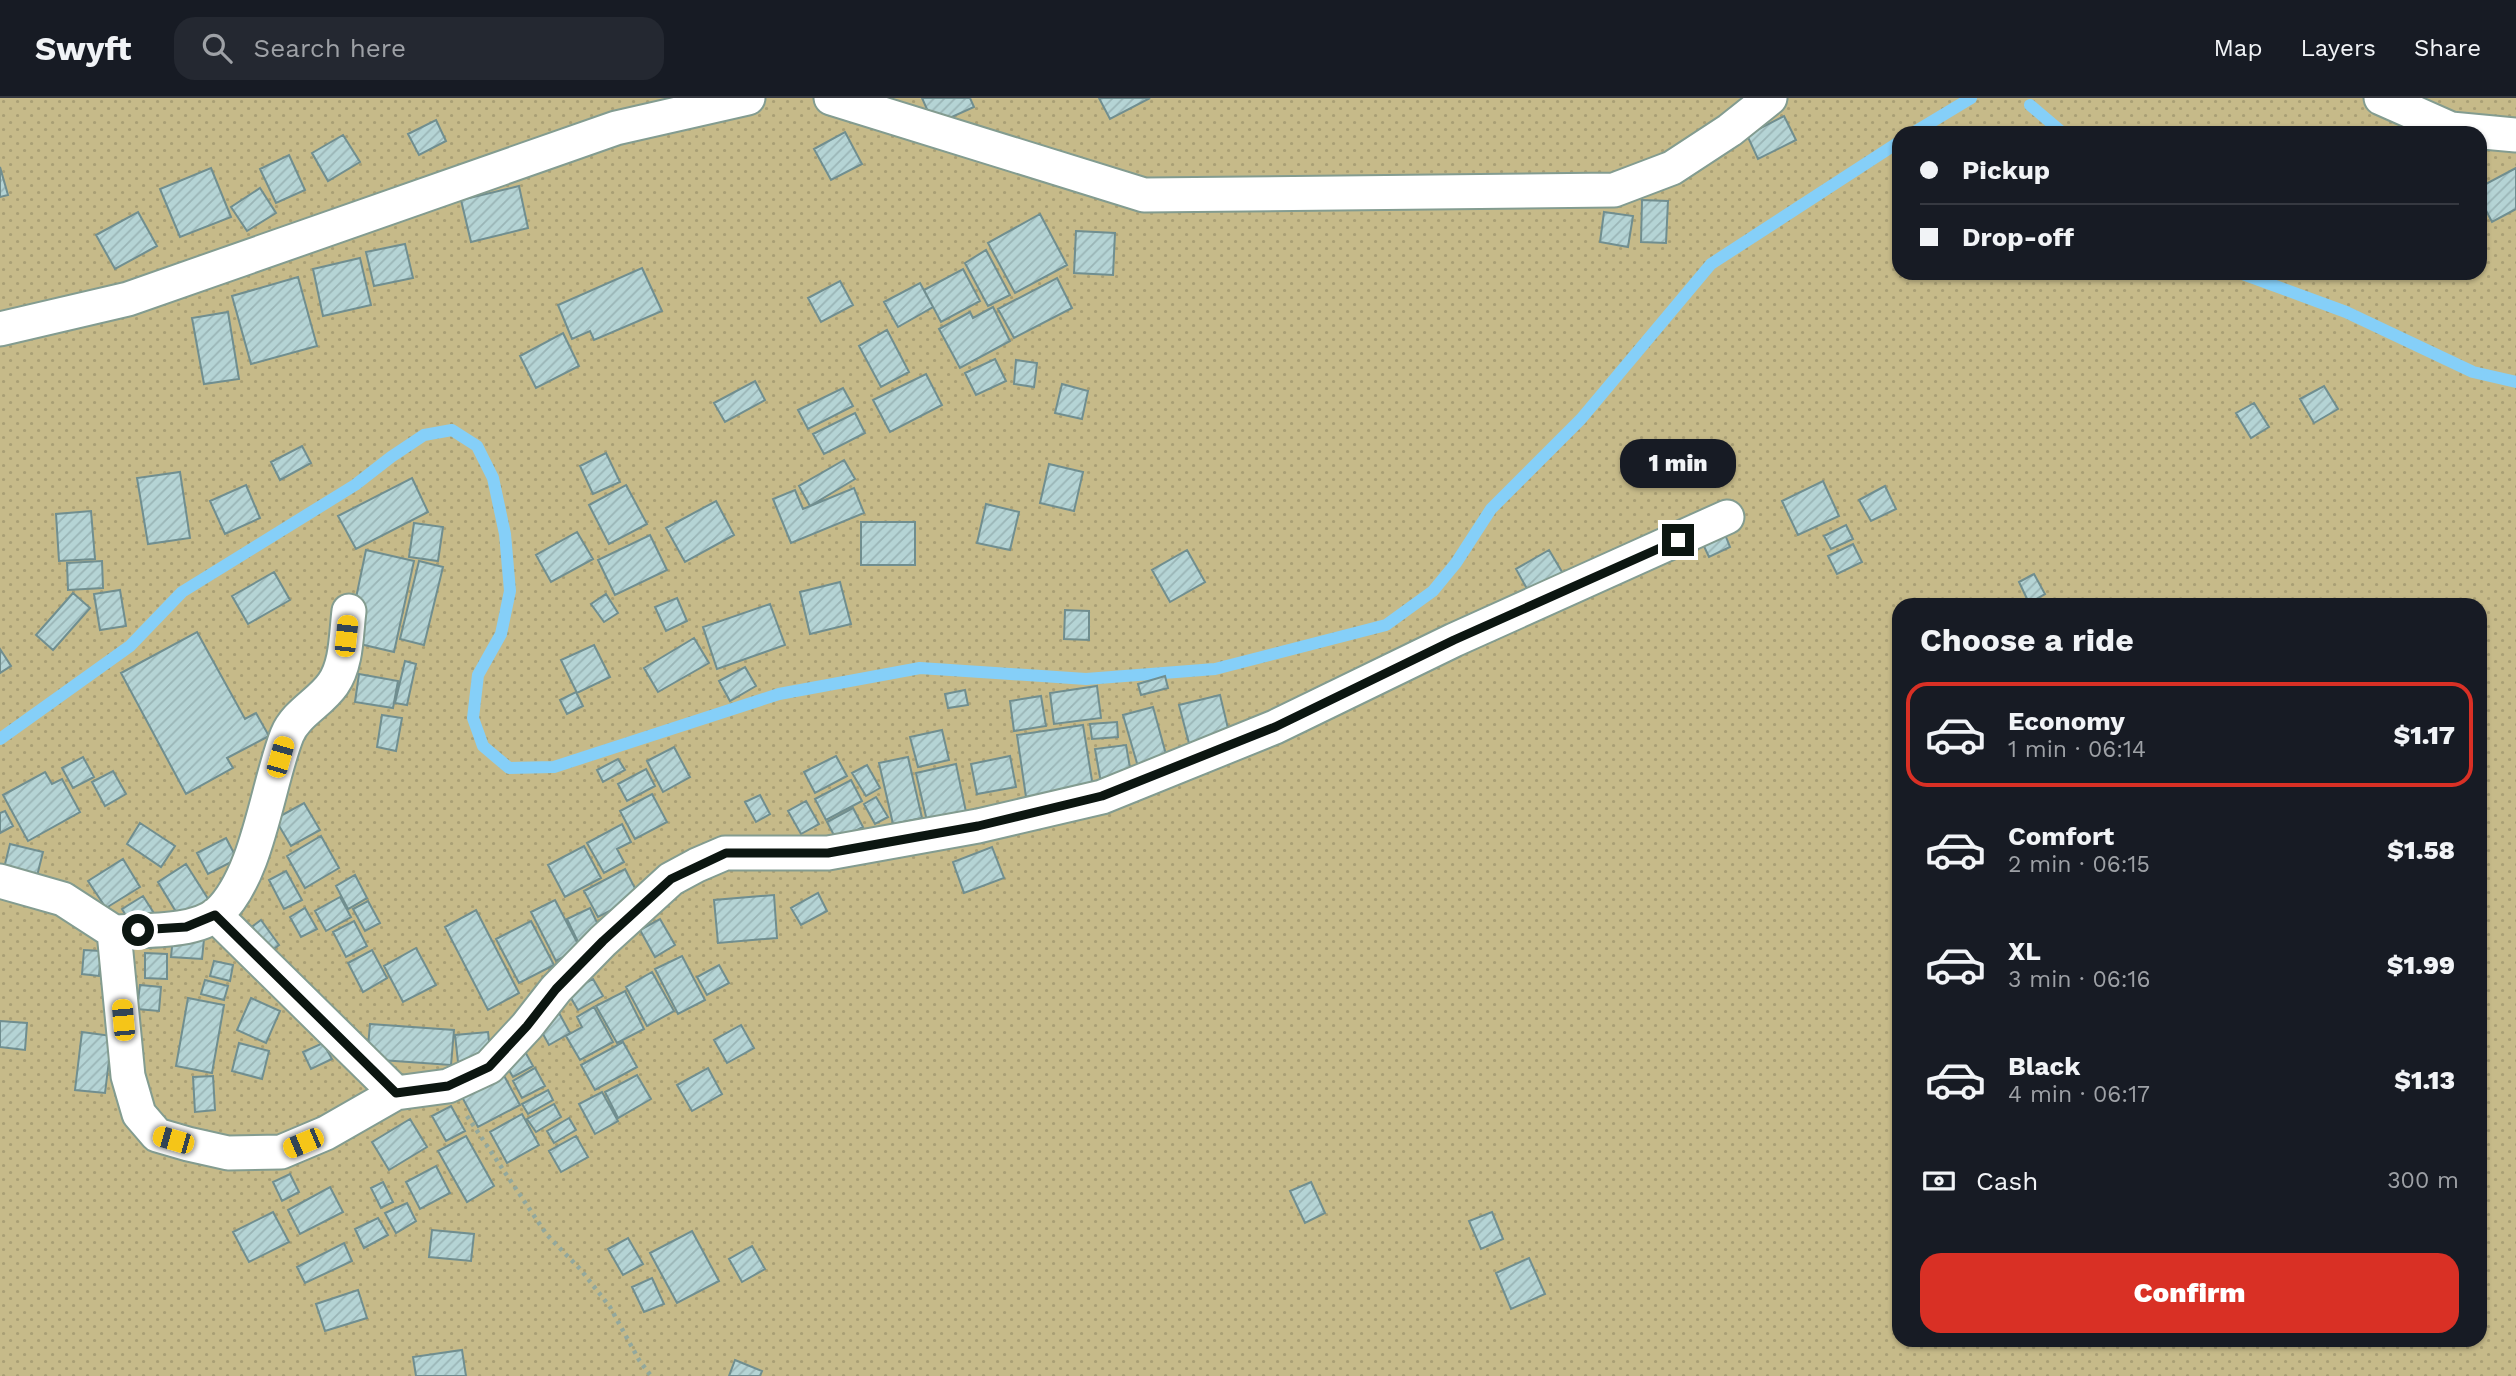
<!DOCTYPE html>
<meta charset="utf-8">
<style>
:root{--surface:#171b24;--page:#242831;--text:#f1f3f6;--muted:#9ea1a6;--line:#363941;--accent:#d93025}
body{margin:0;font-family:"Work Sans",sans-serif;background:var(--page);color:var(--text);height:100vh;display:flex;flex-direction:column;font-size:26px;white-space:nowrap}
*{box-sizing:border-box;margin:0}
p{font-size:23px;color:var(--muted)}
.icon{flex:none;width:38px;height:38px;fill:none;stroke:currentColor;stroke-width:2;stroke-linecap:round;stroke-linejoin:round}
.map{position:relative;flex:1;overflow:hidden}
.details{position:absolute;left:1892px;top:500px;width:595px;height:749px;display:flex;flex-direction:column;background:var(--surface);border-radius:21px;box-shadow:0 2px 5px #0004}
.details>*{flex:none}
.banner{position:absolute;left:1892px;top:28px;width:595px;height:154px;border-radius:21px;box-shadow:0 2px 5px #0004;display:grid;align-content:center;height:154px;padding:0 28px;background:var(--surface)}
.end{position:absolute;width:32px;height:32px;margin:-16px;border:9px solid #0c1611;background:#fff;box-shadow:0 0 0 4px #fff}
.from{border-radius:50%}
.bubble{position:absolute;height:49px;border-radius:21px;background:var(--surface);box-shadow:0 2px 5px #0004;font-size:23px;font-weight:800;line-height:49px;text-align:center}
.car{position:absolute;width:21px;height:42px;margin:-21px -10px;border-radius:9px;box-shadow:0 0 5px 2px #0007;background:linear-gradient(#f5c518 24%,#345 0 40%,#f5c518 0 76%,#345 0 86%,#f5c518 0)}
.banner b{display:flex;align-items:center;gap:24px;height:66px;font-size:26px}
.banner b+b{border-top:2px solid var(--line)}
.banner i{width:18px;height:18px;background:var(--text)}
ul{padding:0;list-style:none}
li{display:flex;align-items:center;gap:21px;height:105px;margin:0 14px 10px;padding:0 14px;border:4px solid transparent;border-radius:21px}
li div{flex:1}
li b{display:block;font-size:26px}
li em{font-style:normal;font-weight:800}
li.active{border-color:var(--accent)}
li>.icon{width:63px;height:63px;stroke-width:1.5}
h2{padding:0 28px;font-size:32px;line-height:84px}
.pay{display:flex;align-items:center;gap:18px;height:77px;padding:0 28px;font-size:26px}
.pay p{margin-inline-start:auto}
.primary-button{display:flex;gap:14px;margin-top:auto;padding:14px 28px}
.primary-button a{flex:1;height:80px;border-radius:21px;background:var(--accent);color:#fff;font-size:28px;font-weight:800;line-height:80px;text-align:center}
header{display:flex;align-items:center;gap:42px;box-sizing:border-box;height:98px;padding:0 35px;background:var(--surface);border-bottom:2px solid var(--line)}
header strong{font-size:33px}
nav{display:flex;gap:38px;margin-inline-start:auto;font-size:24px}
.search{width:490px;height:63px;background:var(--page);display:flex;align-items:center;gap:18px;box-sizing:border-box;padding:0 24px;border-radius:21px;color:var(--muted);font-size:26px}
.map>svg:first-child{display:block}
.park{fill:url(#park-dots);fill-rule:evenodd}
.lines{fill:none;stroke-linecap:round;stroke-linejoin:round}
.stream{stroke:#85cff8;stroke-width:12}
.building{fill:url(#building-hatch);stroke:#708e8f;stroke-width:2}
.minor-casing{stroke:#839c90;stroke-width:37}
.path{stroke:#92a89d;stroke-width:4.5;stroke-dasharray:3.5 5;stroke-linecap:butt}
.minor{stroke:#fff;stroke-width:33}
.route{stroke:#0c1611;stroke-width:9}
</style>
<header>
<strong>Swyft</strong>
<div class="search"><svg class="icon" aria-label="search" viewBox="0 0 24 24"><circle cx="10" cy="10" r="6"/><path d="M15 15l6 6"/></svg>Search here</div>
<nav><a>Map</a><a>Layers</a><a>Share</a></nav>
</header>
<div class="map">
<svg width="2516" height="1278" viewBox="0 0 2516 1278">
<defs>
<pattern id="park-dots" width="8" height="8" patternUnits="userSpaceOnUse" patternTransform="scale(1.75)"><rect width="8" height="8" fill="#c6ba89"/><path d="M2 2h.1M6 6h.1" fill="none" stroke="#a99f75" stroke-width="1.8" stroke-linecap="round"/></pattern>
<pattern id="building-hatch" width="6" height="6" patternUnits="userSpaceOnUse" patternTransform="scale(1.75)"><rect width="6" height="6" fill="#b5d4d5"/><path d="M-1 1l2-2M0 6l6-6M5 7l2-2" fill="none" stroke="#9ab5b6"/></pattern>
</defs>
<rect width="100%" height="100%" fill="#d1ecde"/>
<!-- park -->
<path class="park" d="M 0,0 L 2516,0 L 2516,1278 L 0,1278 ZM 1899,35 L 2480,35 L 2480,175 L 1899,175 ZM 1899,508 L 2480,508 L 2480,1242 L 1899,1242 Z"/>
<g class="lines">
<!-- stream -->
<path class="stream" d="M 2030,7 L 2063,35
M 1913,35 L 1971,0
M 2240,175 L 2346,214 L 2473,274 L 2516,284
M 0,641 L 130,548 L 182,494 L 355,387 L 391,359 L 424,337 L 452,332 L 477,348 L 493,380 L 505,436 L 510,493 L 501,536 L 478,577 L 473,620 L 483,648 L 509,670 L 554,669 L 779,596 L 920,570 L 1086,581 L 1215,571 L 1386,527 L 1433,493 L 1456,465 L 1491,411 L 1581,321 L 1711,166 L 1899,44"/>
</g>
<!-- building -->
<path class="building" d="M 922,0 L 970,0 L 974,9 L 934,27 Z
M 1099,0 L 1150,0 L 1110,21 Z
M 1784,18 L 1796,42 L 1758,61 L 1747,37 Z
M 436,22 L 446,43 L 419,57 L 408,36 Z
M 845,34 L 862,66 L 831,82 L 814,51 Z
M 343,37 L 360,64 L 328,83 L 312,55 Z
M 289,57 L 305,92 L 276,105 L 260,71 Z
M 0,69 L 8,97 L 0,99 Z
M 211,70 L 231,119 L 180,139 L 160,91 Z
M 2516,70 L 2516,111 L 2492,124 L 2480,101 L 2480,89 Z
M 519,88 L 528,130 L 471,144 L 461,102 Z
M 260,90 L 276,115 L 247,133 L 231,109 Z
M 1642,102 L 1668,103 L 1666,145 L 1641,144 Z
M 138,114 L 157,148 L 115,171 L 96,137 Z
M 1604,114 L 1633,118 L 1628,149 L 1600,144 Z
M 1040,116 L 1067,167 L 1015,195 L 988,145 Z
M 1076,133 L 1115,135 L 1113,177 L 1074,175 Z
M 405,146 L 413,180 L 374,188 L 366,154 Z
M 986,152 L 1010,197 L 988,208 L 965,165 Z
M 360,160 L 371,207 L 323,218 L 313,171 Z
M 642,170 L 662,213 L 594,242 L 590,233 L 572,241 L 558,207 Z
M 963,171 L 980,203 L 941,224 L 924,192 Z
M 298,179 L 317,248 L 251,266 L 232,198 Z
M 1057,180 L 1072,210 L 1014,240 L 998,211 Z
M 840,183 L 853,207 L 821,224 L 808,200 Z
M 920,185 L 933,209 L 898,229 L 884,204 Z
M 993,209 L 1010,243 L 960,270 L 939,231 L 970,214 L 973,220 Z
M 228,214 L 239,281 L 204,286 L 192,220 Z
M 887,232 L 909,274 L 881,289 L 859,248 Z
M 563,235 L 579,268 L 536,290 L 520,258 Z
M 995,261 L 1006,283 L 976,297 L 965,275 Z
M 1016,262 L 1037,265 L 1034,289 L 1014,286 Z
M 926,276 L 942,307 L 890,334 L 873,302 Z
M 755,283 L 765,302 L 725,324 L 714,305 Z
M 1062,286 L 1088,293 L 1082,321 L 1055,315 Z
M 2324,288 L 2338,311 L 2314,325 L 2300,301 Z
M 843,290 L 853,308 L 808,331 L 798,312 Z
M 2254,305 L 2269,329 L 2251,340 L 2236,315 Z
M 855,315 L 865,335 L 824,356 L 813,336 Z
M 302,348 L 311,365 L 280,382 L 271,364 Z
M 606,355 L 620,384 L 593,396 L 580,368 Z
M 844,362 L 855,381 L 810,408 L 799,388 Z
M 1049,366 L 1083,374 L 1074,413 L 1040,405 Z
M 180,374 L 190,440 L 148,446 L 137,380 Z
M 412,380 L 428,414 L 356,451 L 338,418 Z
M 1823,383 L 1839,418 L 1798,437 L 1782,403 Z
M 246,387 L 260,420 L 225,436 L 210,403 Z
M 626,387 L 647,426 L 609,446 L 589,407 Z
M 1885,388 L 1896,411 L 1871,423 L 1859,402 Z
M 854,390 L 864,415 L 791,445 L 773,401 L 795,392 L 803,411 Z
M 716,403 L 734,437 L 685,464 L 666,430 Z
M 986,406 L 1019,414 L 1010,452 L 977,445 Z
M 91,413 L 95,461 L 59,463 L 56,416 Z
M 861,424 L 915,424 L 915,467 L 861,467 Z
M 414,425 L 443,429 L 438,463 L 409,459 Z
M 1846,427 L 1853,441 L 1831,451 L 1824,438 Z
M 577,434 L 593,461 L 551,484 L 536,457 Z
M 1724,434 L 1730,449 L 1709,459 L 1702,444 Z
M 650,437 L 667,472 L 615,497 L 598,462 Z
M 1853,446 L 1862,464 L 1837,476 L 1828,458 Z
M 366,452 L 414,463 L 394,554 L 347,543 Z
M 1187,452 L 1205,484 L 1170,504 L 1152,472 Z
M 1549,452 L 1565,479 L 1531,498 L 1516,471 Z
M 102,463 L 103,490 L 68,492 L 67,465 Z
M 419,463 L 443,469 L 424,547 L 400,541 Z
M 274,474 L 290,502 L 248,526 L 232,498 Z
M 2034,476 L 2045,496 L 2029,505 L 2019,484 Z
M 840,484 L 851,526 L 810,536 L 800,494 Z
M 120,492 L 126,528 L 100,532 L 94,496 Z
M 73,495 L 90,510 L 53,552 L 36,537 Z
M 606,496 L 618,515 L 604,524 L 591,506 Z
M 677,500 L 687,523 L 666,533 L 655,509 Z
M 770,506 L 785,547 L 717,571 L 703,529 Z
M 1065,512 L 1089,513 L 1089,542 L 1064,541 Z
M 197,534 L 245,621 L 256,615 L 269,638 L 227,660 L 233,670 L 186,696 L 121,575 Z
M 694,540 L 709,565 L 658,594 L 644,570 Z
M 594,547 L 610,579 L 577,595 L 561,562 Z
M 0,551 L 11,568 L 0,575 Z
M 405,563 L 416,566 L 407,607 L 395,605 Z
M 745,569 L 756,588 L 730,603 L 719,583 Z
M 359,576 L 398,583 L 393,610 L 355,604 Z
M 1165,578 L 1168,590 L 1141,597 L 1138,586 Z
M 1097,588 L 1101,620 L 1054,626 L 1050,595 Z
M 965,592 L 968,607 L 948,610 L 945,596 Z
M 576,594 L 583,608 L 567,616 L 560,602 Z
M 1220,597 L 1231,643 L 1191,653 L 1179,607 Z
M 1041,598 L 1046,628 L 1014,633 L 1010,603 Z
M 1153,609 L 1170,671 L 1141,679 L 1123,617 Z
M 382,617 L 402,620 L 396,653 L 377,649 Z
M 1117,624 L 1118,639 L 1092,641 L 1090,626 Z
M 1083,627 L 1093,689 L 1026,699 L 1017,637 Z
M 942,632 L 949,662 L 918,669 L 910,639 Z
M 1126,647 L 1132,681 L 1101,685 L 1095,651 Z
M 674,649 L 690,679 L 663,694 L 647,663 Z
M 836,658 L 847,678 L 815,695 L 804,674 Z
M 1010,658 L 1016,689 L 977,696 L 971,666 Z
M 83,659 L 94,679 L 73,690 L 62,670 Z
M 908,659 L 922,720 L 893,726 L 879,665 Z
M 618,661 L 625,672 L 603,684 L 597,672 Z
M 956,666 L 966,714 L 927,723 L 916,675 Z
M 867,667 L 880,690 L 866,698 L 852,675 Z
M 646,671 L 655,688 L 627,703 L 618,686 Z
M 113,673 L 126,696 L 105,708 L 92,684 Z
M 45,674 L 52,686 L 62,681 L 80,714 L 28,743 L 3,697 Z
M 851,682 L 862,703 L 826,722 L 815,701 Z
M 652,696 L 667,724 L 635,741 L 620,713 Z
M 760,697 L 770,716 L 756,724 L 745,704 Z
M 876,699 L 888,719 L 875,726 L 864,706 Z
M 806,703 L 819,726 L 801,736 L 788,713 Z
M 304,705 L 320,732 L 291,748 L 275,721 Z
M 853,710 L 863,729 L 837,743 L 827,724 Z
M 5,713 L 13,728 L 0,735 L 0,715 Z
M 140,725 L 175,748 L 161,769 L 127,746 Z
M 622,726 L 631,744 L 617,751 L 624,764 L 604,775 L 587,745 Z
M 321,738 L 339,770 L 305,790 L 287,758 Z
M 226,740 L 237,761 L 208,776 L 197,755 Z
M 10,746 L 43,754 L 36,782 L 3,774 Z
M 584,748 L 601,780 L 565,799 L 548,767 Z
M 992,749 L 1004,780 L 964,795 L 953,764 Z
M 123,761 L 140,789 L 106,810 L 88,783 Z
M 186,766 L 210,804 L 181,822 L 158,784 Z
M 625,771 L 639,798 L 598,819 L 584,793 Z
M 286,773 L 302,802 L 284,811 L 269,782 Z
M 355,777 L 367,800 L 348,811 L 336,788 Z
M 818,795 L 827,813 L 801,827 L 791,810 Z
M 774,797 L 777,840 L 718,845 L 714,802 Z
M 143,798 L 157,820 L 136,834 L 122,811 Z
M 340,799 L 351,819 L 326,833 L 315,813 Z
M 555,802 L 580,850 L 556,863 L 531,814 Z
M 368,803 L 380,825 L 365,833 L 353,811 Z
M 305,810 L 317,831 L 301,839 L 290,819 Z
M 590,810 L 602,835 L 579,846 L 567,821 Z
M 476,812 L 519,895 L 488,912 L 445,829 Z
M 660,821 L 675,847 L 655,859 L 640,832 Z
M 261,822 L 279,847 L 264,858 L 246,833 Z
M 354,823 L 367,848 L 346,859 L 333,834 Z
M 531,823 L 554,867 L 519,885 L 496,841 Z
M 173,839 L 204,841 L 202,861 L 171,859 Z
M 416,850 L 436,887 L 403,904 L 384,868 Z
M 84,852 L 101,853 L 99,878 L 82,876 Z
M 372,852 L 387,880 L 363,894 L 348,865 Z
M 145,855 L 167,856 L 167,881 L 145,880 Z
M 682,858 L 705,902 L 678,916 L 655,871 Z
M 214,863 L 233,867 L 230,883 L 210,878 Z
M 719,867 L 729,885 L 707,897 L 697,879 Z
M 652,874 L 674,913 L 647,928 L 626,889 Z
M 593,881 L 603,898 L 578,912 L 568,895 Z
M 205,882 L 228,888 L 224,902 L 201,896 Z
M 140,887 L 161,889 L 159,913 L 137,911 Z
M 625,893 L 644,931 L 617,945 L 596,908 Z
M 188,900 L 224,907 L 212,975 L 176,968 Z
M 251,900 L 280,913 L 266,945 L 237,932 Z
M 594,909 L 613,944 L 580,962 L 566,938 L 582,929 L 577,919 Z
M 559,915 L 570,935 L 549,947 L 538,927 Z
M 0,923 L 27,925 L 25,952 L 0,949 Z
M 370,926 L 454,932 L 451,967 L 367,961 Z
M 741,927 L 754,950 L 727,965 L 714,942 Z
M 82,934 L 112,938 L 105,995 L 75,992 Z
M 488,934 L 491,961 L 458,964 L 455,937 Z
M 623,944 L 637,969 L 595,992 L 581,967 Z
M 239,945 L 269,953 L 262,981 L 232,973 Z
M 323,945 L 332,961 L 311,971 L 303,954 Z
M 523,950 L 533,968 L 513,979 L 503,962 Z
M 535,970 L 545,988 L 522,1000 L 513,983 Z
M 708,970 L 722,996 L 692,1013 L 677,987 Z
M 502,974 L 520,1007 L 478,1029 L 461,997 Z
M 637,977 L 651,1001 L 618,1020 L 605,994 Z
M 213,978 L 215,1012 L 195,1014 L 193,979 Z
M 548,992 L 553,1002 L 528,1016 L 522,1006 Z
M 602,994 L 618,1023 L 595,1036 L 579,1006 Z
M 554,1006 L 561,1019 L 536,1034 L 527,1021 Z
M 451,1008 L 465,1033 L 446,1043 L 432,1018 Z
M 522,1016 L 539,1047 L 507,1065 L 490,1034 Z
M 569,1020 L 576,1032 L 554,1045 L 547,1033 Z
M 410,1021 L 427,1049 L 389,1072 L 372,1044 Z
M 466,1038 L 494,1088 L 467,1104 L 438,1053 Z
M 576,1038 L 588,1059 L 561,1074 L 549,1053 Z
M 436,1068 L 450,1095 L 420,1111 L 406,1084 Z
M 290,1076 L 299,1094 L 282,1103 L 273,1084 Z
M 383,1084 L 393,1104 L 381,1110 L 371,1090 Z
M 1311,1084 L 1325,1115 L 1305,1125 L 1290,1093 Z
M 330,1089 L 343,1114 L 300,1136 L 288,1112 Z
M 407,1105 L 416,1123 L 396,1135 L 385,1115 Z
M 273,1114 L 289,1144 L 249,1164 L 233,1134 Z
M 1492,1114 L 1503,1141 L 1481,1151 L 1469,1123 Z
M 378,1120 L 388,1137 L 364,1150 L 355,1131 Z
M 432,1132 L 474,1136 L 471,1163 L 429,1159 Z
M 692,1133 L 719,1183 L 677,1205 L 650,1155 Z
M 628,1140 L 643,1166 L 623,1177 L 608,1151 Z
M 344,1145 L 352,1163 L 305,1185 L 297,1169 Z
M 752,1148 L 765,1171 L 742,1184 L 729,1161 Z
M 1529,1160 L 1545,1196 L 1511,1211 L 1496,1175 Z
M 652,1180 L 664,1206 L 644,1214 L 632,1189 Z
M 358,1192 L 367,1220 L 325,1233 L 316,1206 Z
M 462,1252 L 466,1278 L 416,1278 L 413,1259 Z
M 735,1262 L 762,1273 L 760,1278 L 729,1278 Z"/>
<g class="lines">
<!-- minor casing -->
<g class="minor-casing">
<path id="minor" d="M 831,0 L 1144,97 L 1614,92 L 1672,70 L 1730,32 L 1770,0
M 2381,0 L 2451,31 L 2516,37
M 0,231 L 128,201 L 616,30 L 748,0
M 0,783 L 63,801 L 114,834 L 128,978 L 139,1016 L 157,1037 L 188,1046 L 228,1055 L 281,1054 L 326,1035 L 396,995 L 448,988 L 489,969 L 527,928 L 556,891 L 603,843 L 671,781 L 697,767 L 725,755 L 828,755 L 978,728 L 1102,699 L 1275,629 L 1454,542 L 1727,419
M 215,817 L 396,995
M 114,834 C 143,832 196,835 218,815 C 258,778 267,688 287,637 C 296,615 320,605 333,586 C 347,566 346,536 349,513"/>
</g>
<!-- path -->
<path class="path" d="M 467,1018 L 547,1137 L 581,1172 L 610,1209 L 639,1262 L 651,1278"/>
<!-- minor -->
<use href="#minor" class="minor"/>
</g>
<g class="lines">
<!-- route -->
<path class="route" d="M 138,832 L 186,829 L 215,817 L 396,995 L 448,988 L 489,969 L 527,928 L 556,891 L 603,843 L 671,781 L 726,755 L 828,755 L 978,728 L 1102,698 L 1275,629 L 1454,542 L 1678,442"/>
</g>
</svg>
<i class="end from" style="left:138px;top:832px"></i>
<i class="end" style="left:1678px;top:442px"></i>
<div class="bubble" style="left:1620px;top:341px;width:116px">1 min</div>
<i class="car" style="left:346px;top:538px;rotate:6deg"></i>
<i class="car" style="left:280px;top:659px;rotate:16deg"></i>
<i class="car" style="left:123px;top:922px;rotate:355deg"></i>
<i class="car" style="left:173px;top:1042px;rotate:286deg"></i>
<i class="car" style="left:303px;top:1045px;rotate:247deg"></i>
<div class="banner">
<b><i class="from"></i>Pickup</b>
<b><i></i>Drop-off</b>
</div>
<section class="details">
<h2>Choose a ride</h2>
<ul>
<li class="active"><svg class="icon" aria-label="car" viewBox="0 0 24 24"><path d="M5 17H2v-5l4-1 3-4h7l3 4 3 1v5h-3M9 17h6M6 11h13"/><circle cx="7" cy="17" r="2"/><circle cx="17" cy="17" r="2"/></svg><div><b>Economy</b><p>1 min · 06:14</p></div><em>$1.17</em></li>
<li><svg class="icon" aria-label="car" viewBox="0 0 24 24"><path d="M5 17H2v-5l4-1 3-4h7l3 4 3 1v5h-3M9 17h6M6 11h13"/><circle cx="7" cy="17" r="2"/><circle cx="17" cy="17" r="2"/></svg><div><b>Comfort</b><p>2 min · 06:15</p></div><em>$1.58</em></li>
<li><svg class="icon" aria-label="car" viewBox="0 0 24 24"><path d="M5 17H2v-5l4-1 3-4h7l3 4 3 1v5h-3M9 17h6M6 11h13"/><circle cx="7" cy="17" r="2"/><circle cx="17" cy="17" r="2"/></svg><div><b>XL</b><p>3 min · 06:16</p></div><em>$1.99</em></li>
<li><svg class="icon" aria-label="car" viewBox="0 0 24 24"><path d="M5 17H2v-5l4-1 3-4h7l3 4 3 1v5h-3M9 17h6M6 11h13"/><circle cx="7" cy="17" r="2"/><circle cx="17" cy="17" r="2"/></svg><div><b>Black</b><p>4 min · 06:17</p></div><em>$1.13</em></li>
</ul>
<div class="pay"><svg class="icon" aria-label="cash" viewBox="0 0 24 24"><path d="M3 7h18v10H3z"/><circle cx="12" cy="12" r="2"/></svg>Cash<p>300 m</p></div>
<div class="primary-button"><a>Confirm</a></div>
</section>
</div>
